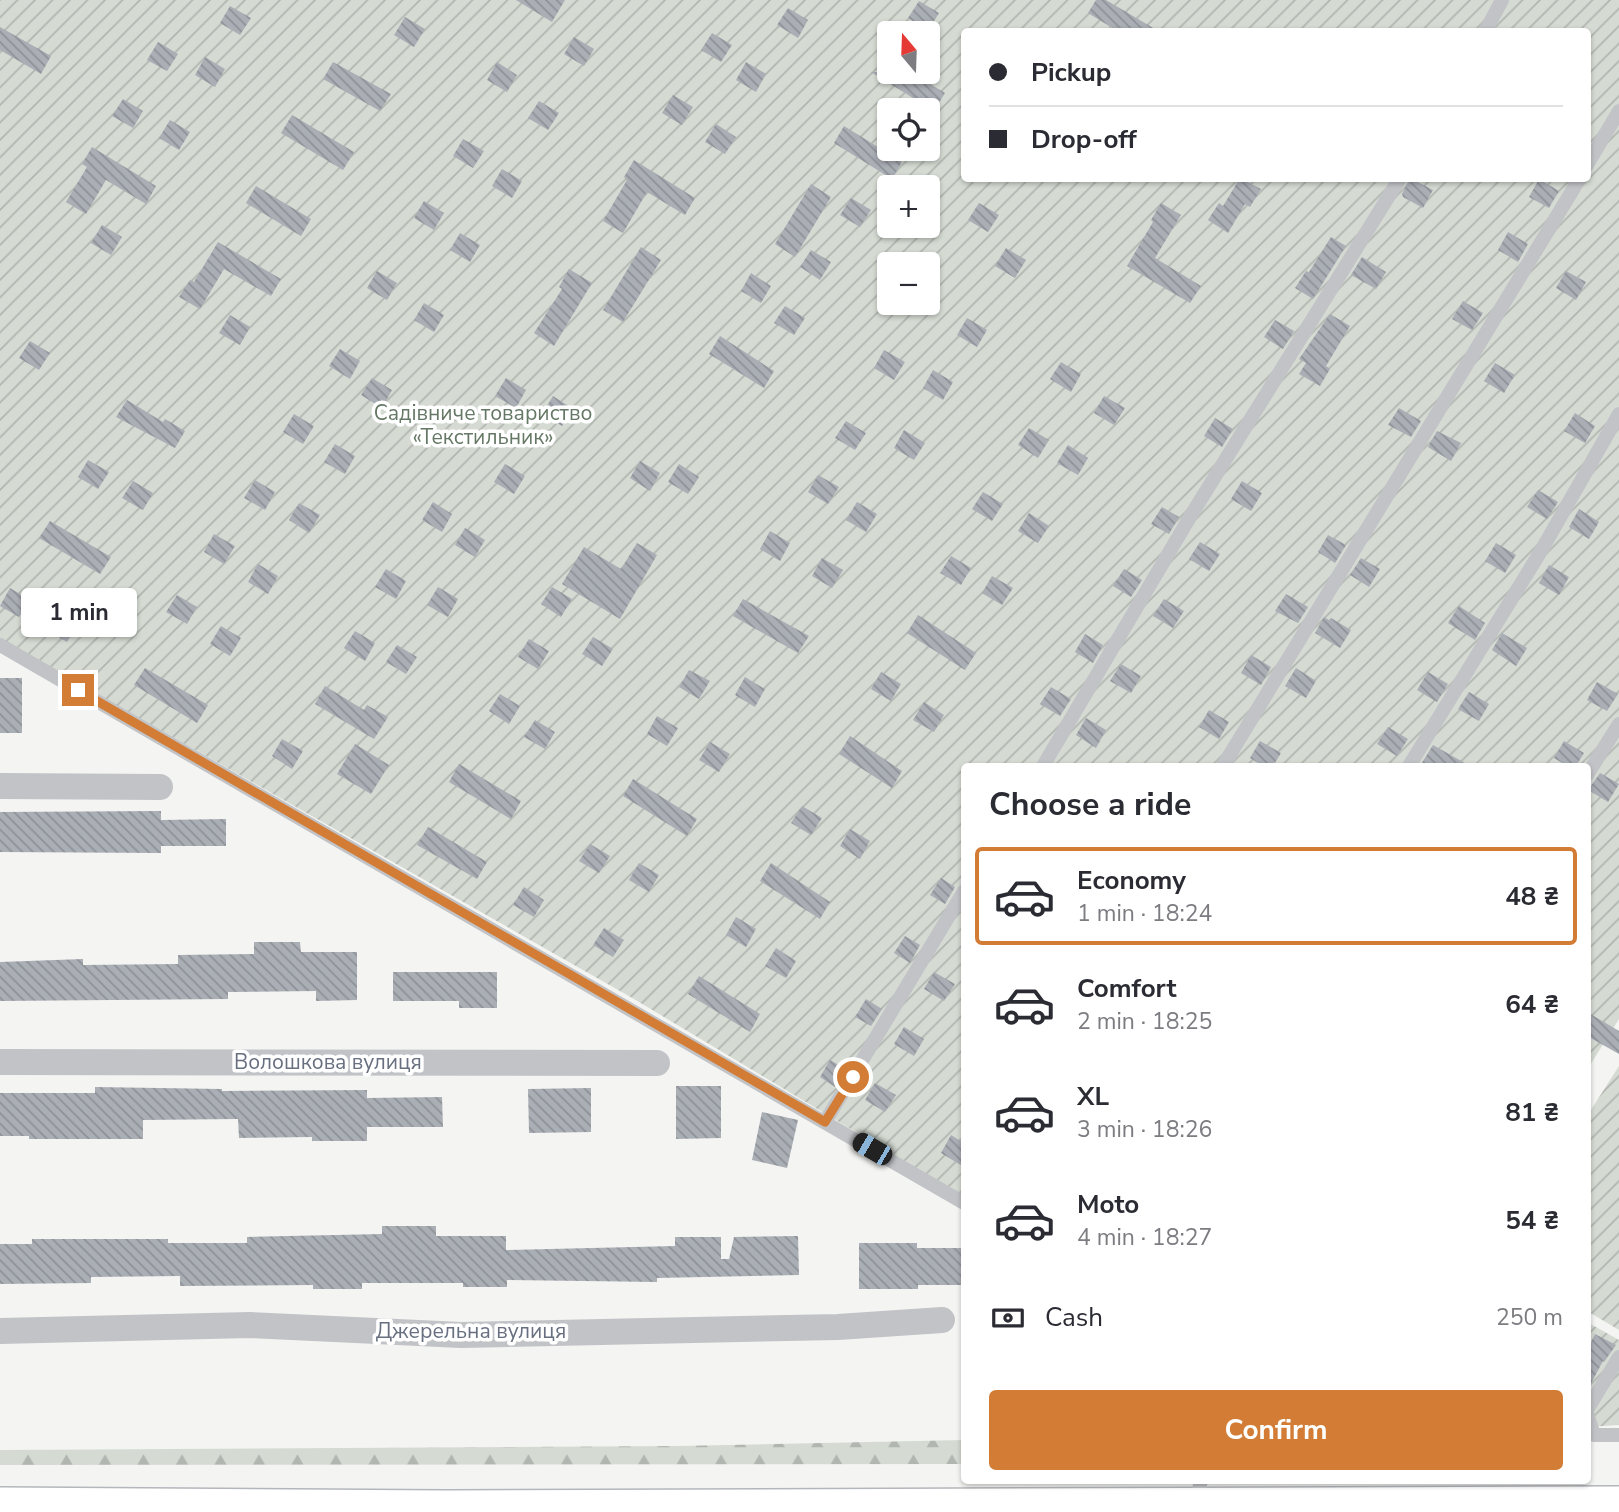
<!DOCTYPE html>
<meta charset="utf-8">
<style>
:root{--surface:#fff;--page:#f7f7f7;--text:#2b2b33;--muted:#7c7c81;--line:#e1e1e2;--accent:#d27c35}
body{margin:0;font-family:"Nunito Sans",sans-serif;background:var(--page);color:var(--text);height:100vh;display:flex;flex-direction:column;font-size:26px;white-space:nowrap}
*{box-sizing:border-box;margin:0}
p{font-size:23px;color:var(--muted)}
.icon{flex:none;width:38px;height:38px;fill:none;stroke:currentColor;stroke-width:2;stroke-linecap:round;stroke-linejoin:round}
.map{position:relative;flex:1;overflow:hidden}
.sheet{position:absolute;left:961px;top:763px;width:630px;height:721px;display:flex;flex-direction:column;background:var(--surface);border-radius:7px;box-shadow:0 2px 5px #0004}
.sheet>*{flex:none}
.hud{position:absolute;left:961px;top:28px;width:630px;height:154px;border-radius:7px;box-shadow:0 2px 5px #0004;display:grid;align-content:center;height:154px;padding:0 28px;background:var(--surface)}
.needle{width:46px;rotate:341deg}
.tools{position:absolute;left:877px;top:21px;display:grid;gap:14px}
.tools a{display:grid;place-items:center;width:63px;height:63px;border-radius:7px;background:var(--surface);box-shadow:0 2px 5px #0004;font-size:35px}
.end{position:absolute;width:32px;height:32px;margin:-16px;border:9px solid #d27c35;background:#fff;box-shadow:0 0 0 4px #fff}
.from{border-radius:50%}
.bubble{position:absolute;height:49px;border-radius:7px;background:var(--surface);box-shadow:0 2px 5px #0004;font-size:23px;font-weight:700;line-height:49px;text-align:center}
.car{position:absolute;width:21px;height:42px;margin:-21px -10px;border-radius:9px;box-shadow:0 0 5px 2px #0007;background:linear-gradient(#222 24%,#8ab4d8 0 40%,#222 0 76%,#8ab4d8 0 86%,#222 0)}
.hud b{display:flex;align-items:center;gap:24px;height:66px;font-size:26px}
.hud b+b{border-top:2px solid var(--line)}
.hud i{width:18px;height:18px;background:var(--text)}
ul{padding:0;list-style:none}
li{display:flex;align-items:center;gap:21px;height:98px;margin:0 14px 10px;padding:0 14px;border:4px solid transparent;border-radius:7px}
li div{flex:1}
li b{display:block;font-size:26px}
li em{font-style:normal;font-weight:700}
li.on{border-color:var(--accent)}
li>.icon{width:63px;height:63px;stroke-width:1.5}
h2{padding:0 28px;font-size:32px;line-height:84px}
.pay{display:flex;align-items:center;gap:18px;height:77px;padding:0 28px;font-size:26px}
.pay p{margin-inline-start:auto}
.button{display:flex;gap:14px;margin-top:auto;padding:14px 28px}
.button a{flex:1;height:80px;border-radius:7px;background:var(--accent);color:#fff;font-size:28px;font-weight:700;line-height:80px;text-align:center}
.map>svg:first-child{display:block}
.forest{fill:url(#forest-firs)}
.garden{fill:url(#garden-furrows);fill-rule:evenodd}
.building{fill:url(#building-back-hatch)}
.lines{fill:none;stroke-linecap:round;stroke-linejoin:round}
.secondary-casing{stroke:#b3b6bb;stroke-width:40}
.lane{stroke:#c1c3c7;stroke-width:14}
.street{stroke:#c1c3c7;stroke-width:26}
.secondary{stroke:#fff;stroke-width:37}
.route{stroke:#d27c35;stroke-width:9}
.labels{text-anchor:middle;stroke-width:7;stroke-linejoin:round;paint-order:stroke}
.park-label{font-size:21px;fill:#657865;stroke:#fff}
.street-label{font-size:21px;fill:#676f80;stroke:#fff}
</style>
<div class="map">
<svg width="1619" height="1512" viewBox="0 0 1619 1512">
<defs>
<pattern id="forest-firs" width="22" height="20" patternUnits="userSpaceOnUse" patternTransform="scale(1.75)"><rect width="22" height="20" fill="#d5dbd3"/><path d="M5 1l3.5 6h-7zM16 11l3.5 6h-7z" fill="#b1b6b0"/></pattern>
<pattern id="garden-furrows" width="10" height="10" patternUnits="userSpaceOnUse" patternTransform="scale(1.75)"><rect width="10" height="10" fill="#d5dbd3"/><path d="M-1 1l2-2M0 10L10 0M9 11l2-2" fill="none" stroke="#b1b6b0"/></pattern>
<pattern id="building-back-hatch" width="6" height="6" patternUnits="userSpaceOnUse" patternTransform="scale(1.75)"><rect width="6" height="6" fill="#aaaeb5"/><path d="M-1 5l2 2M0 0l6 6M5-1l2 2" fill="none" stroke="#8e9298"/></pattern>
</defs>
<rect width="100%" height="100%" fill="#f4f5f2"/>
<!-- forest -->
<path class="forest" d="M 964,1440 L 964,1464 L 0,1465 L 0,1450 L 678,1446 Z"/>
<!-- garden -->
<path class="garden" d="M 0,0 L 1619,0 L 1619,1019 L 1587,1070 L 1587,766 L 964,766 L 964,1197 L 634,999 L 0,639 ZM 964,32 L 1587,32 L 1587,178 L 964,178 ZM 889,33 L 928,33 L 928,72 L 889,72 ZM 889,110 L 928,110 L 928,149 L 889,149 ZM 889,187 L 928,187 L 928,226 L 889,226 ZM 889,264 L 928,264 L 928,303 L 889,303 Z
M 1619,1066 L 1619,1330 L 1587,1311 L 1587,1116 Z
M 1587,1322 L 1619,1340 L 1619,1425 L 1587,1427 Z"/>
<!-- building -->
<path class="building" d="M 516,0 L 565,0 L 552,22 Z
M 1096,0 L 1106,0 L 1160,32 L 1119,32 L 1088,13 Z
M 919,1 L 939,13 L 928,31 L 908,18 Z
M 230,6 L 251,18 L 240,35 L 220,23 Z
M 788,8 L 808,20 L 798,38 L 777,25 Z
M 405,17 L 425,29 L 414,47 L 394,35 Z
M 0,27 L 51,56 L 41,74 L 0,50 Z
M 712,33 L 732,45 L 721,62 L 701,50 Z
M 574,37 L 594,49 L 584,66 L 564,54 Z
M 158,42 L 178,54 L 167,71 L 147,60 Z
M 205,57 L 225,69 L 215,87 L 195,75 Z
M 333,62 L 391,94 L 380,111 L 323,79 Z
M 497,62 L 517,75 L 507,92 L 487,80 Z
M 746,62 L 766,74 L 756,92 L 736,80 Z
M 871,72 L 910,72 L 945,93 L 934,111 Z
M 673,95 L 693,107 L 682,125 L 662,113 Z
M 123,99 L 143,111 L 133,128 L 112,116 Z
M 539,101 L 559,113 L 548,130 L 528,118 Z
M 292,115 L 354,152 L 343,170 L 281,133 Z
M 170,120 L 190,132 L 179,150 L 159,138 Z
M 716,124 L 736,137 L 725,154 L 705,142 Z
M 844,126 L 902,162 L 892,179 L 834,143 Z
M 463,139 L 484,151 L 473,168 L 453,156 Z
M 92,147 L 156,186 L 146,204 L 106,180 L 86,214 L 66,202 L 87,167 L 82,164 Z
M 634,160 L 695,198 L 685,215 L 647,192 L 623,233 L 603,221 L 627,180 L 624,177 Z
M 502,169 L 522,181 L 512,198 L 492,186 Z
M 1240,178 L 1261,189 L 1250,207 L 1245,204 L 1228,233 L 1208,220 L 1219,203 L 1223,206 Z
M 1410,178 L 1433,190 L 1423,208 L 1403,197 L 1402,194 Z
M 1539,179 L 1559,191 L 1549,208 L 1529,197 Z
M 811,184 L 831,197 L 795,257 L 775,244 Z
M 256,186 L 311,219 L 301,236 L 246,203 Z
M 851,198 L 871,210 L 860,227 L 840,215 Z
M 424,201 L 444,213 L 434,230 L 414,218 Z
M 979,203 L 999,215 L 988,232 L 968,220 Z
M 1161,203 L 1181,215 L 1155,258 L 1201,286 L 1190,303 L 1127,266 L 1153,222 L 1151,220 Z
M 102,225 L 122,237 L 111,255 L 91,243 Z
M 1508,232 L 1528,244 L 1518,262 L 1498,250 Z
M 460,233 L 480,245 L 470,262 L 450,250 Z
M 1331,237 L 1346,246 L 1313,299 L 1295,288 L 1306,271 L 1309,272 Z
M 218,242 L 281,279 L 271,296 L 224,269 L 200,309 L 179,297 L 190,280 L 194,282 Z
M 641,247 L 661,260 L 623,322 L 603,310 Z
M 1006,248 L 1026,260 L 1015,278 L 995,266 Z
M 811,250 L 831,262 L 820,280 L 800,267 Z
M 1362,257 L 1386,272 L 1376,289 L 1351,275 Z
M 569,269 L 592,283 L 554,346 L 534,333 L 562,289 L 559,287 Z
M 377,271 L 397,283 L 387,300 L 367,288 Z
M 1566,271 L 1586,282 L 1576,300 L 1556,288 Z
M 751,273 L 771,286 L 761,303 L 741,291 Z
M 1463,301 L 1483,313 L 1472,330 L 1452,319 Z
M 424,303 L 444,315 L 434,332 L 414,320 Z
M 785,306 L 805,318 L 794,335 L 774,323 Z
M 1330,314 L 1350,326 L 1326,366 L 1330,369 L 1320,386 L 1299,374 L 1306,363 L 1299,359 Z
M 230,315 L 250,327 L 240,345 L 219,333 Z
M 967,318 L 987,330 L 977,347 L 957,335 Z
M 1275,320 L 1294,331 L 1283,349 L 1264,337 Z
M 720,336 L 774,371 L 764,388 L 709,354 Z
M 30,341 L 50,353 L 39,370 L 19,358 Z
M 340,349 L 360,361 L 350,379 L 329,366 Z
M 884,350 L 905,362 L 894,380 L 874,368 Z
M 1061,362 L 1081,374 L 1071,392 L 1050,379 Z
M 1495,363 L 1515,375 L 1504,393 L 1484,381 Z
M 933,370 L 953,382 L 943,400 L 923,388 Z
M 372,378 L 392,390 L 382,408 L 361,395 Z
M 506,378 L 526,390 L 516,408 L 495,396 Z
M 553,396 L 573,409 L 562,426 L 542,414 Z
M 1104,396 L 1125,408 L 1114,425 L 1094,413 Z
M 127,400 L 163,422 L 165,419 L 185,431 L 175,448 L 116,417 Z
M 1399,408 L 1421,421 L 1411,437 L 1388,425 Z
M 1575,413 L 1595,426 L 1585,443 L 1564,431 Z
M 294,414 L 314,426 L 303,444 L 283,432 Z
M 1215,418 L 1233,429 L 1222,447 L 1204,436 Z
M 846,421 L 866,433 L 855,450 L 835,438 Z
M 1029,428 L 1049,440 L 1038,458 L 1018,445 Z
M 904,430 L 925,443 L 914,460 L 894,448 Z
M 1437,431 L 1461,443 L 1451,461 L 1428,447 Z
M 335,444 L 355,456 L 345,474 L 324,462 Z
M 1068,445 L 1088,458 L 1078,475 L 1057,463 Z
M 88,460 L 109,472 L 98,489 L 78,477 Z
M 640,461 L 660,473 L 650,491 L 630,478 Z
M 505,464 L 525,476 L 514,494 L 494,482 Z
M 679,464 L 699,477 L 688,494 L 668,482 Z
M 818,475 L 839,487 L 828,504 L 808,492 Z
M 255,480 L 275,492 L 265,510 L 244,498 Z
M 133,481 L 153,493 L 143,510 L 122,498 Z
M 1242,481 L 1262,493 L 1251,511 L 1231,499 Z
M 1538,490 L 1558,502 L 1547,519 L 1527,507 Z
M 983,492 L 1003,504 L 992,521 L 972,509 Z
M 433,502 L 452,514 L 442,532 L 422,520 Z
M 857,502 L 877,514 L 866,532 L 846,520 Z
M 299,503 L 320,515 L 309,533 L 289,520 Z
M 1162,507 L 1179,517 L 1169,534 L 1151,524 Z
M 1579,509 L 1599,522 L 1589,539 L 1569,527 Z
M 1029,513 L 1049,526 L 1038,543 L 1018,531 Z
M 50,521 L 111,557 L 100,574 L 39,538 Z
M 465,528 L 485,540 L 475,557 L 455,545 Z
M 770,531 L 790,543 L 780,561 L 760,549 Z
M 214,534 L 235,546 L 224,564 L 204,552 Z
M 1328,535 L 1346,545 L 1335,563 L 1318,552 Z
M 1200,542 L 1220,554 L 1209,571 L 1189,559 Z
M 637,543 L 657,555 L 620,619 L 562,584 L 584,547 L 621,569 Z
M 1496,543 L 1516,555 L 1505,573 L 1485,561 Z
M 951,556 L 971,568 L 961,585 L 940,573 Z
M 822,558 L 843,570 L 832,588 L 812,576 Z
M 1361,558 L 1380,569 L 1369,587 L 1350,575 Z
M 258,564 L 278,576 L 268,594 L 248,582 Z
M 1549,565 L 1569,577 L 1559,595 L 1539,583 Z
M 386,569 L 406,581 L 396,599 L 375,587 Z
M 1124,569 L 1142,580 L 1131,597 L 1113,586 Z
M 992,576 L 1013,588 L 1002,605 L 982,593 Z
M 438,587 L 458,599 L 448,617 L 427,605 Z
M 552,587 L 572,599 L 561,617 L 541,604 Z
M 10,588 L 30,600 L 19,617 L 0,606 Z
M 1286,594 L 1308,607 L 1298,623 L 1275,611 Z
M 177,595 L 197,607 L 187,624 L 166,612 Z
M 743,599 L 809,636 L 798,653 L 733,616 Z
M 1164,599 L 1184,611 L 1173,628 L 1153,616 Z
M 1459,606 L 1485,623 L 1475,640 L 1448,623 Z
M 57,613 L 77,625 L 67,642 L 47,630 Z
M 918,615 L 976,653 L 965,670 L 907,633 Z
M 1324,617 L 1329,620 L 1331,618 L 1351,630 L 1340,648 L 1315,633 Z
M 221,626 L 241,638 L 230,656 L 210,644 Z
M 355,631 L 375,643 L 365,661 L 344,648 Z
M 1502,633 L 1527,648 L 1516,666 L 1492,650 Z
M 1085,634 L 1103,645 L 1093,663 L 1075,652 Z
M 593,637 L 613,649 L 602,666 L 582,654 Z
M 529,639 L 549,651 L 538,669 L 518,657 Z
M 397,645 L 417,657 L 406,674 L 386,662 Z
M 1251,655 L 1271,667 L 1261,685 L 1241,673 Z
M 1121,664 L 1141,676 L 1131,693 L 1110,681 Z
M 145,668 L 208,705 L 197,723 L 134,685 Z
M 1296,668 L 1316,681 L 1306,698 L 1285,686 Z
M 689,670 L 710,681 L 699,699 L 679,687 Z
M 881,672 L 901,684 L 891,701 L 871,689 Z
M 1428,672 L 1448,684 L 1437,702 L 1417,690 Z
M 745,677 L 765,689 L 755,707 L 735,695 Z
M 0,678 L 22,678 L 22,733 L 0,733 Z
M 1597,682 L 1618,694 L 1607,711 L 1587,700 Z
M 325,686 L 364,710 L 367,705 L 388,717 L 374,739 L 315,704 Z
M 1051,687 L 1071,699 L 1060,716 L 1040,704 Z
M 1469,692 L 1489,704 L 1479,721 L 1458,709 Z
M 500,694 L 520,706 L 509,724 L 489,711 Z
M 924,702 L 944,715 L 934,732 L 913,720 Z
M 1209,710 L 1229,722 L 1219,739 L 1199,727 Z
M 657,716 L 678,728 L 667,746 L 647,734 Z
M 1086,718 L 1106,730 L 1096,748 L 1076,735 Z
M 535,720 L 555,732 L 545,749 L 524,737 Z
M 1388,727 L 1408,739 L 1397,756 L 1377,744 Z
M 850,736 L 902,771 L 892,788 L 839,754 Z
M 282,739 L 303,751 L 292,769 L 272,756 Z
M 1260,741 L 1281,753 L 1273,766 L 1263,766 L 1250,758 Z
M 1564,741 L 1584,753 L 1576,766 L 1567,766 L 1554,758 Z
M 710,742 L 730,754 L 719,772 L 699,760 Z
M 355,744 L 389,765 L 371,794 L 337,774 Z
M 1433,745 L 1470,766 L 1420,766 Z
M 459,764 L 521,801 L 511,819 L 449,782 Z
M 1600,773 L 1619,784 L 1608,802 L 1588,790 Z
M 633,779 L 697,819 L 687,836 L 623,796 Z
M 802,806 L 822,818 L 811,835 L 791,823 Z
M 161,811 L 161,820 L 226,819 L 226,846 L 161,846 L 161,853 L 0,852 L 0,812 Z
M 428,827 L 487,862 L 477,879 L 417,845 Z
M 850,829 L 870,841 L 860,859 L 840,846 Z
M 590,844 L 610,856 L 599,873 L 579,861 Z
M 639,863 L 659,875 L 649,892 L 629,880 Z
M 771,863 L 830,902 L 820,919 L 760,881 Z
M 941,878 L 955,887 L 945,904 L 930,895 Z
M 524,887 L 544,900 L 534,917 L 513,905 Z
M 736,917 L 756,929 L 746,947 L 726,935 Z
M 604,928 L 624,940 L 613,957 L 593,945 Z
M 905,936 L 920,945 L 910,963 L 894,953 Z
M 254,942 L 300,942 L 301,952 L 357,952 L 357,1000 L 316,1001 L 316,991 L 228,992 L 228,999 L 0,1001 L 0,962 L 83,959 L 83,965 L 178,964 L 178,955 L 254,954 Z
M 776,948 L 796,961 L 786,978 L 765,966 Z
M 393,972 L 497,972 L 497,1008 L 459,1008 L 459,1001 L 393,1001 Z
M 934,972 L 955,984 L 944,1001 L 924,989 Z
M 699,976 L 760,1014 L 750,1032 L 688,994 Z
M 866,999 L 882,1009 L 871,1026 L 855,1017 Z
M 1587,1012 L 1619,1031 L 1619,1054 L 1587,1036 Z
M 904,1027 L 924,1039 L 914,1056 L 894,1044 Z
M 830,1060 L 846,1069 L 835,1087 L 820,1077 Z
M 875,1083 L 896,1095 L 885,1112 L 865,1100 Z
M 676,1086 L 721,1086 L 721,1138 L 676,1139 Z
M 95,1087 L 222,1089 L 222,1091 L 367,1090 L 367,1098 L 442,1097 L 443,1127 L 367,1127 L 367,1141 L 312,1141 L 312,1137 L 239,1138 L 238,1119 L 143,1120 L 143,1139 L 29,1139 L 29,1136 L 0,1136 L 0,1093 L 95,1093 Z
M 591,1088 L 591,1132 L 529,1133 L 528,1089 Z
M 762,1112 L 798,1120 L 787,1168 L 752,1160 Z
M 951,1135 L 964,1143 L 964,1167 L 941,1153 Z
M 382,1226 L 436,1226 L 436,1236 L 506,1236 L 506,1250 L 675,1246 L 675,1237 L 721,1237 L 721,1259 L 729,1259 L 734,1237 L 798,1236 L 799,1275 L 657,1278 L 657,1282 L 507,1280 L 507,1287 L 463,1287 L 463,1283 L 362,1283 L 362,1289 L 313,1289 L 313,1285 L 180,1286 L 180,1276 L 91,1277 L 91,1283 L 0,1284 L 0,1244 L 32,1244 L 32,1239 L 168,1239 L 168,1243 L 247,1243 L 247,1237 L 382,1234 Z
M 859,1243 L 917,1243 L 917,1248 L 964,1248 L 964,1285 L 918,1285 L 918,1289 L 859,1289 Z
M 1595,1334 L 1616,1345 L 1604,1362 L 1603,1361 L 1587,1391 L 1587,1350 Z"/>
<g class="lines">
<!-- secondary casing -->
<g class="secondary-casing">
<path id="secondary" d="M 0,1506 L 446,1509 L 1619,1505"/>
</g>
<!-- lane -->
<path class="lane" d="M 1485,32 L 1502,0
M 1587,165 L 1619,111
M 0,645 L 964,1203
M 1043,766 L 1193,512 L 1400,178
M 1223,766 L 1580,178
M 1409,766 L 1541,551 L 1619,414
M 1587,775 L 1619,724
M 825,1122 L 964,891
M 1587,1410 L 1619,1357
M 1587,1413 L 1594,1435 L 1619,1435
M 1196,1505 L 1201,1480"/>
<!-- street -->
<path class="street" d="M 0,786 L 160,787
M 0,1062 L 657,1063
M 0,1331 L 250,1325 L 461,1335 L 838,1327 L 942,1320"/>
<!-- secondary -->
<use href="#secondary" class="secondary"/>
</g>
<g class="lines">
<!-- route -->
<path class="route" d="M 78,690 L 825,1122 L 853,1077"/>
</g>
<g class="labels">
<!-- park labels -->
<g class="park-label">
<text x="483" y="420">Садівниче товариство<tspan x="483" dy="24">«Текстильник»</tspan></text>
</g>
<!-- street labels -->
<g class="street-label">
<text x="328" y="1069">Волошкова вулиця</text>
<text x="471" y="1338">Джерельна вулиця</text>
</g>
</g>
</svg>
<div class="tools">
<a><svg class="needle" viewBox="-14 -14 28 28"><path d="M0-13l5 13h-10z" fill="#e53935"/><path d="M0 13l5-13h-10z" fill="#7c7c81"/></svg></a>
<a><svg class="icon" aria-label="locate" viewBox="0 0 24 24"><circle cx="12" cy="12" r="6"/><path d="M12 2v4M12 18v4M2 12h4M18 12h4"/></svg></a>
<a>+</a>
<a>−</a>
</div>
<i class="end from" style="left:853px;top:1077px"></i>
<i class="end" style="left:78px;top:690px"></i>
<div class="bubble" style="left:21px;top:588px;width:116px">1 min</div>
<i class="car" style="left:872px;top:1149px;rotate:300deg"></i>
<div class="hud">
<b><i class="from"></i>Pickup</b>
<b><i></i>Drop-off</b>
</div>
<section class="sheet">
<h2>Choose a ride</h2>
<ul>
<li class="on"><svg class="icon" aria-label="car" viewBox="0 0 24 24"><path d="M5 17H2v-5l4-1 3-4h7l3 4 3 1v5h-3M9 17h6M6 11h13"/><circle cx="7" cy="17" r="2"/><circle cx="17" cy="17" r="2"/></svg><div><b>Economy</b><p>1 min · 18:24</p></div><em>48 ₴</em></li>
<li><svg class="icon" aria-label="car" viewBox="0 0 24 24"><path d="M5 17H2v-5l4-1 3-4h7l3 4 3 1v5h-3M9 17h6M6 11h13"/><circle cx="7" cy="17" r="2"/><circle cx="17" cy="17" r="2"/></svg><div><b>Comfort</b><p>2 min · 18:25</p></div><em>64 ₴</em></li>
<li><svg class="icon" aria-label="car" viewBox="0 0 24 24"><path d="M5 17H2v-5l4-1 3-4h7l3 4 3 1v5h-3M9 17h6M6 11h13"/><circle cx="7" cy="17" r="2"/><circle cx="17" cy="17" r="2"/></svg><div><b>XL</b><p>3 min · 18:26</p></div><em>81 ₴</em></li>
<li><svg class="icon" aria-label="car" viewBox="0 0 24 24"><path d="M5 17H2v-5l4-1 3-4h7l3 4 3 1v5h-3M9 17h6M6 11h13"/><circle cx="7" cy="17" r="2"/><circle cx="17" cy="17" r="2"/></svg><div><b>Moto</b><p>4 min · 18:27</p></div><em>54 ₴</em></li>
</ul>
<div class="pay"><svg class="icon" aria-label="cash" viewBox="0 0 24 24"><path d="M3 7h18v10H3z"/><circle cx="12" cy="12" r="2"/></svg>Cash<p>250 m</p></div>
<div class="button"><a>Confirm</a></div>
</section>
</div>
